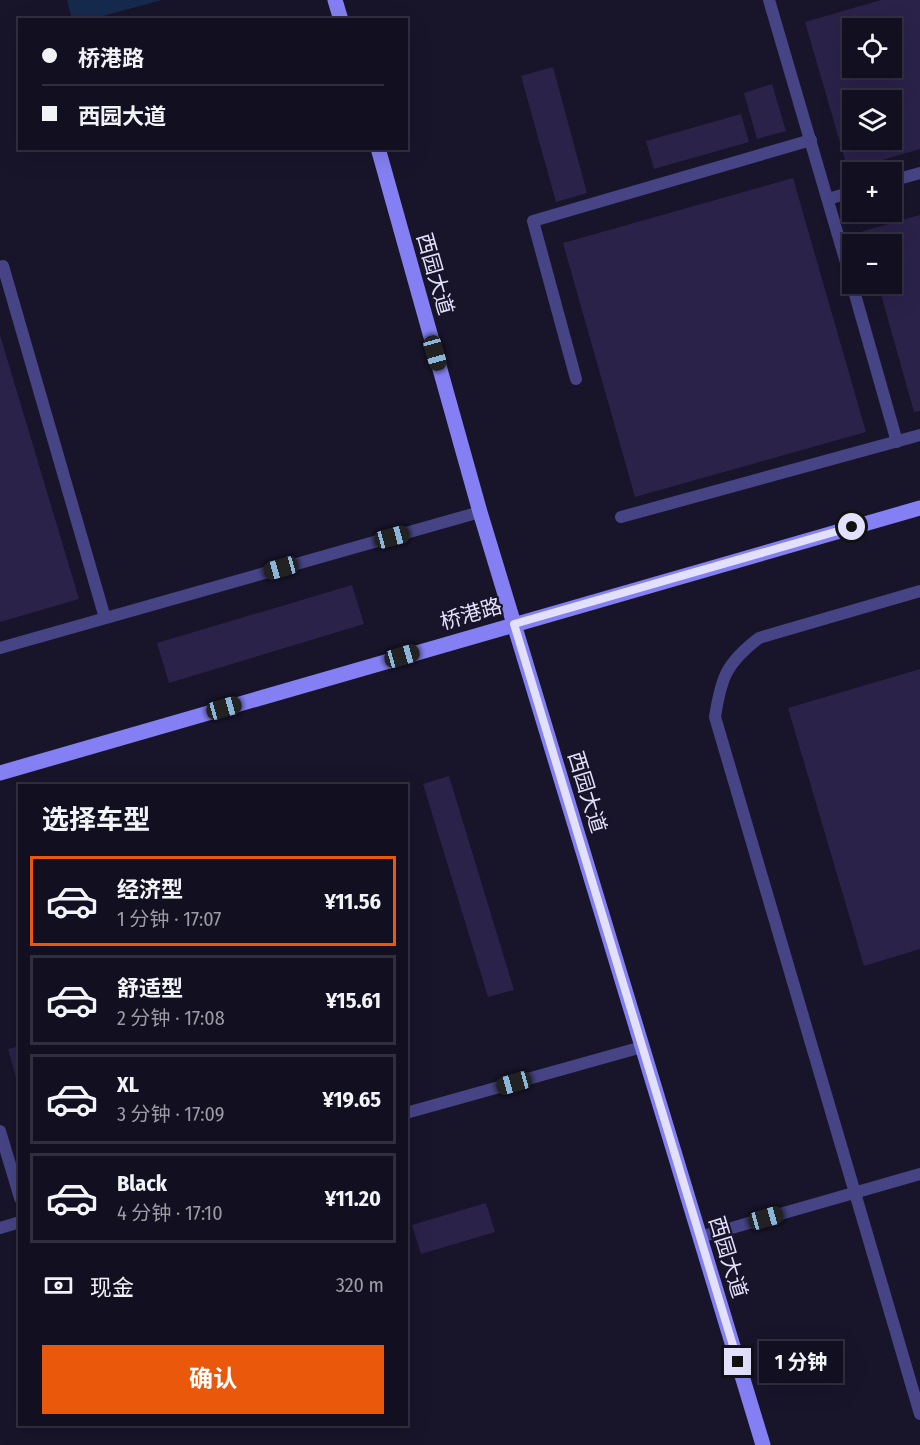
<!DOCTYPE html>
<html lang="zh">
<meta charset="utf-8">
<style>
:root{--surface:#120f20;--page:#1b1829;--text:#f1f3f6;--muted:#9c9ca5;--line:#312f3e;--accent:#ea580c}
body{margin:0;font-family:"Fira Sans Condensed","Noto Sans SC",sans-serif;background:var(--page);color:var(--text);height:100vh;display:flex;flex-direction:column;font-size:22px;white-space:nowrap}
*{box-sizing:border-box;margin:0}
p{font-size:20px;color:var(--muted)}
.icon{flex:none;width:33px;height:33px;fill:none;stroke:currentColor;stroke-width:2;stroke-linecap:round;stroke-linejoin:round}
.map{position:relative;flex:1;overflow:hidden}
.drawer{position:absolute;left:18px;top:784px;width:390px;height:642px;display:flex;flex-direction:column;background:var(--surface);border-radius:0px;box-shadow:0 6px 24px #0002,0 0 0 2px var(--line)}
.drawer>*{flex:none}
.hud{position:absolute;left:18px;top:18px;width:390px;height:132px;border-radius:0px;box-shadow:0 6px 24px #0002,0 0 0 2px var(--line);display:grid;align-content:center;height:132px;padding:0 24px;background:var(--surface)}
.controls{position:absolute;left:842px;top:18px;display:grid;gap:12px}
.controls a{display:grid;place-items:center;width:60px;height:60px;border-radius:0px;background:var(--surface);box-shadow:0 6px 24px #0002,0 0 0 2px var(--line);font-size:30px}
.end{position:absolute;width:27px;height:27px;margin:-14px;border:8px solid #e3e0fc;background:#111;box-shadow:0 0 0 3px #111}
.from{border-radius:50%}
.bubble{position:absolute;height:42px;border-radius:0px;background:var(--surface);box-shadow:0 6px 24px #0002,0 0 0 2px var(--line);font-size:20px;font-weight:700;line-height:42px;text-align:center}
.car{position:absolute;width:18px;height:36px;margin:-18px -9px;border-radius:8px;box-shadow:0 0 4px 2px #0007;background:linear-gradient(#222 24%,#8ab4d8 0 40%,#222 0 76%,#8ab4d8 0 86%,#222 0)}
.hud b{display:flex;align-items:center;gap:21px;height:57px;font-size:22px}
.hud b+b{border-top:2px solid var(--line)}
.hud i{width:15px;height:15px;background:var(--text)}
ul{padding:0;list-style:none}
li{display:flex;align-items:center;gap:18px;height:90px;margin:0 12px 9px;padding:0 12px;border:3px solid var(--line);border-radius:0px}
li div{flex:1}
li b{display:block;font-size:22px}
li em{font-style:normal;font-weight:700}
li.on{border-color:var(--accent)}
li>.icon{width:54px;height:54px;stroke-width:1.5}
h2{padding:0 24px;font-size:27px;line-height:72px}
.pay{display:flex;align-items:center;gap:15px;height:66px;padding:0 24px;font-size:22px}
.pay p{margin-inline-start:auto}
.action{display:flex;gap:12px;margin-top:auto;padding:12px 24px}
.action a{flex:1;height:69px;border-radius:0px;background:var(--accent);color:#fff;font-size:24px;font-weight:700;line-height:69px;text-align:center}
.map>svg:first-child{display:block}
.water{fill:#152a4d}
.building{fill:#2a2249;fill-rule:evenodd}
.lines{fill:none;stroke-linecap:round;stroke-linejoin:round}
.lane{stroke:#464485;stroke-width:12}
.secondary{stroke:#8480f3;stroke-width:15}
.route{stroke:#e3e0fc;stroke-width:8}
.labels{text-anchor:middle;stroke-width:4.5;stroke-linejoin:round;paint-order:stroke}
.street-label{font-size:21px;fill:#e3e0fc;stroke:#18142a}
</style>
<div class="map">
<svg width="920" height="1445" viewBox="0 0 920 1445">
<rect width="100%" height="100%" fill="#18142a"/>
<!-- water -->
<path class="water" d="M 67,0 L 162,0 L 92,19 L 72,19 Z"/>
<!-- building -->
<path class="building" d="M 881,0 L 920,0 L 920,149 L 848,170 L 805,22 ZM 852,28 L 891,28 L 891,68 L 852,68 ZM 852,100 L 891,100 L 891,140 L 852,140 Z
M 553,67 L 587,193 L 556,202 L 521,76 Z
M 772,84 L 786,131 L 757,139 L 744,93 Z
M 741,114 L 749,142 L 654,169 L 646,141 Z
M 793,178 L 866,432 L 635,497 L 563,243 Z
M 920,215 L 920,411 L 914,412 L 878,284 L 891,284 L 891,244 L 867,244 L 863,231 Z
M 0,335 L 79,599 L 0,622 Z
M 352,585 L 364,624 L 169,683 L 157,643 Z
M 920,669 L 920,949 L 864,966 L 788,708 Z
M 449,776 L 514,990 L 488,997 L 423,784 Z
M 20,1046 L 20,1088 L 19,1088 L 8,1049 Z
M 486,1203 L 495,1232 L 421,1254 L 412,1225 Z"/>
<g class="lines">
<!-- lane -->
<path class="lane" d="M 769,0 L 852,283
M 891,181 L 920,173
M 828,199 L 852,192
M 3,266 L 105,618
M 852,284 L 897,442
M 576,379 L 533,221 L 811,140
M 621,517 L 920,435
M 920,591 L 759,638 C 726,663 721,678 715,717 L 920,1414
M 0,648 L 480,512
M 406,1113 L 642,1047
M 0,1131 L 20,1198
M 0,1228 L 20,1222
M 700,1237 L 920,1174"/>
<!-- secondary -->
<path class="secondary" d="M 335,0 L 341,20
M 378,148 L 480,512 L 763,1445
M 0,773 L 920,508"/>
</g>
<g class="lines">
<!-- route -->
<path class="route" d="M 738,1362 L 514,624 L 852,527"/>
</g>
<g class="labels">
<!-- street labels -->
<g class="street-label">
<text transform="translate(435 274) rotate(74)" y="7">西园大道</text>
<text transform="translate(471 614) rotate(-16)" y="7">桥港路</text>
<text transform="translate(587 792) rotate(73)" y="7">西园大道</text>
<text transform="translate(728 1257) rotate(73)" y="7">西园大道</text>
</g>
</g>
</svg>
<div class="controls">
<a><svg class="icon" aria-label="locate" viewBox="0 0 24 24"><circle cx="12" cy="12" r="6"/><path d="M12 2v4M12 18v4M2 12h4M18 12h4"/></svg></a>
<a><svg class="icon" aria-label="layers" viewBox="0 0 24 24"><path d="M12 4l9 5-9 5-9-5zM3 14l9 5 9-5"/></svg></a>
<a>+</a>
<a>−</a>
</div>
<i class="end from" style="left:852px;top:527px"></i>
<i class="end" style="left:738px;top:1362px"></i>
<div class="bubble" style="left:759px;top:1341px;width:84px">1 分钟</div>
<i class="car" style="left:435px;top:353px;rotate:164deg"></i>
<i class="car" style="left:392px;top:537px;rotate:75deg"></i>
<i class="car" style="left:281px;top:568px;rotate:254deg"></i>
<i class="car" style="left:402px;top:656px;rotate:74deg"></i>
<i class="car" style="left:224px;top:708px;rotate:74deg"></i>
<i class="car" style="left:514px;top:1083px;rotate:254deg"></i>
<i class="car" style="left:766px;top:1218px;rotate:74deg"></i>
<div class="hud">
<b><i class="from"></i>桥港路</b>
<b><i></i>西园大道</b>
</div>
<section class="drawer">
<h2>选择车型</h2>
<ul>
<li class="on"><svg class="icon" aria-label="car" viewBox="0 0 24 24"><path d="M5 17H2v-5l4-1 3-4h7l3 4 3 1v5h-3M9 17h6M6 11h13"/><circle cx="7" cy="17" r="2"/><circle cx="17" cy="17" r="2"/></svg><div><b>经济型</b><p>1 分钟 · 17:07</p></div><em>¥11.56</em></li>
<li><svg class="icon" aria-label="car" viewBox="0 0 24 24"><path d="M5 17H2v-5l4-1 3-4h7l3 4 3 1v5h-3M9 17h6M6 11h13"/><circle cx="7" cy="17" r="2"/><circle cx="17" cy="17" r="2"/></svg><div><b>舒适型</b><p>2 分钟 · 17:08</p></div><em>¥15.61</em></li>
<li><svg class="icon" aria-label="car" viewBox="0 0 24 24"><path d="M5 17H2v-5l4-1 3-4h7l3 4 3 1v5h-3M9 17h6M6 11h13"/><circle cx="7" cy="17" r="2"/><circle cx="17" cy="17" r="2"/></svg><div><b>XL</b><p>3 分钟 · 17:09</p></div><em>¥19.65</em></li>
<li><svg class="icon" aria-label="car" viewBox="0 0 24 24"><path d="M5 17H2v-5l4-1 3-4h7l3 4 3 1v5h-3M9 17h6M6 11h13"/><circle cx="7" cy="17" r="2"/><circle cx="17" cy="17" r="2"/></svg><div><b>Black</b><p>4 分钟 · 17:10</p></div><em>¥11.20</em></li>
</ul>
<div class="pay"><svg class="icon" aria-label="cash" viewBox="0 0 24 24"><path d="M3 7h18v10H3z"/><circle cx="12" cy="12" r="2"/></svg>现金<p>320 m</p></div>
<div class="action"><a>确认</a></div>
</section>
</div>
